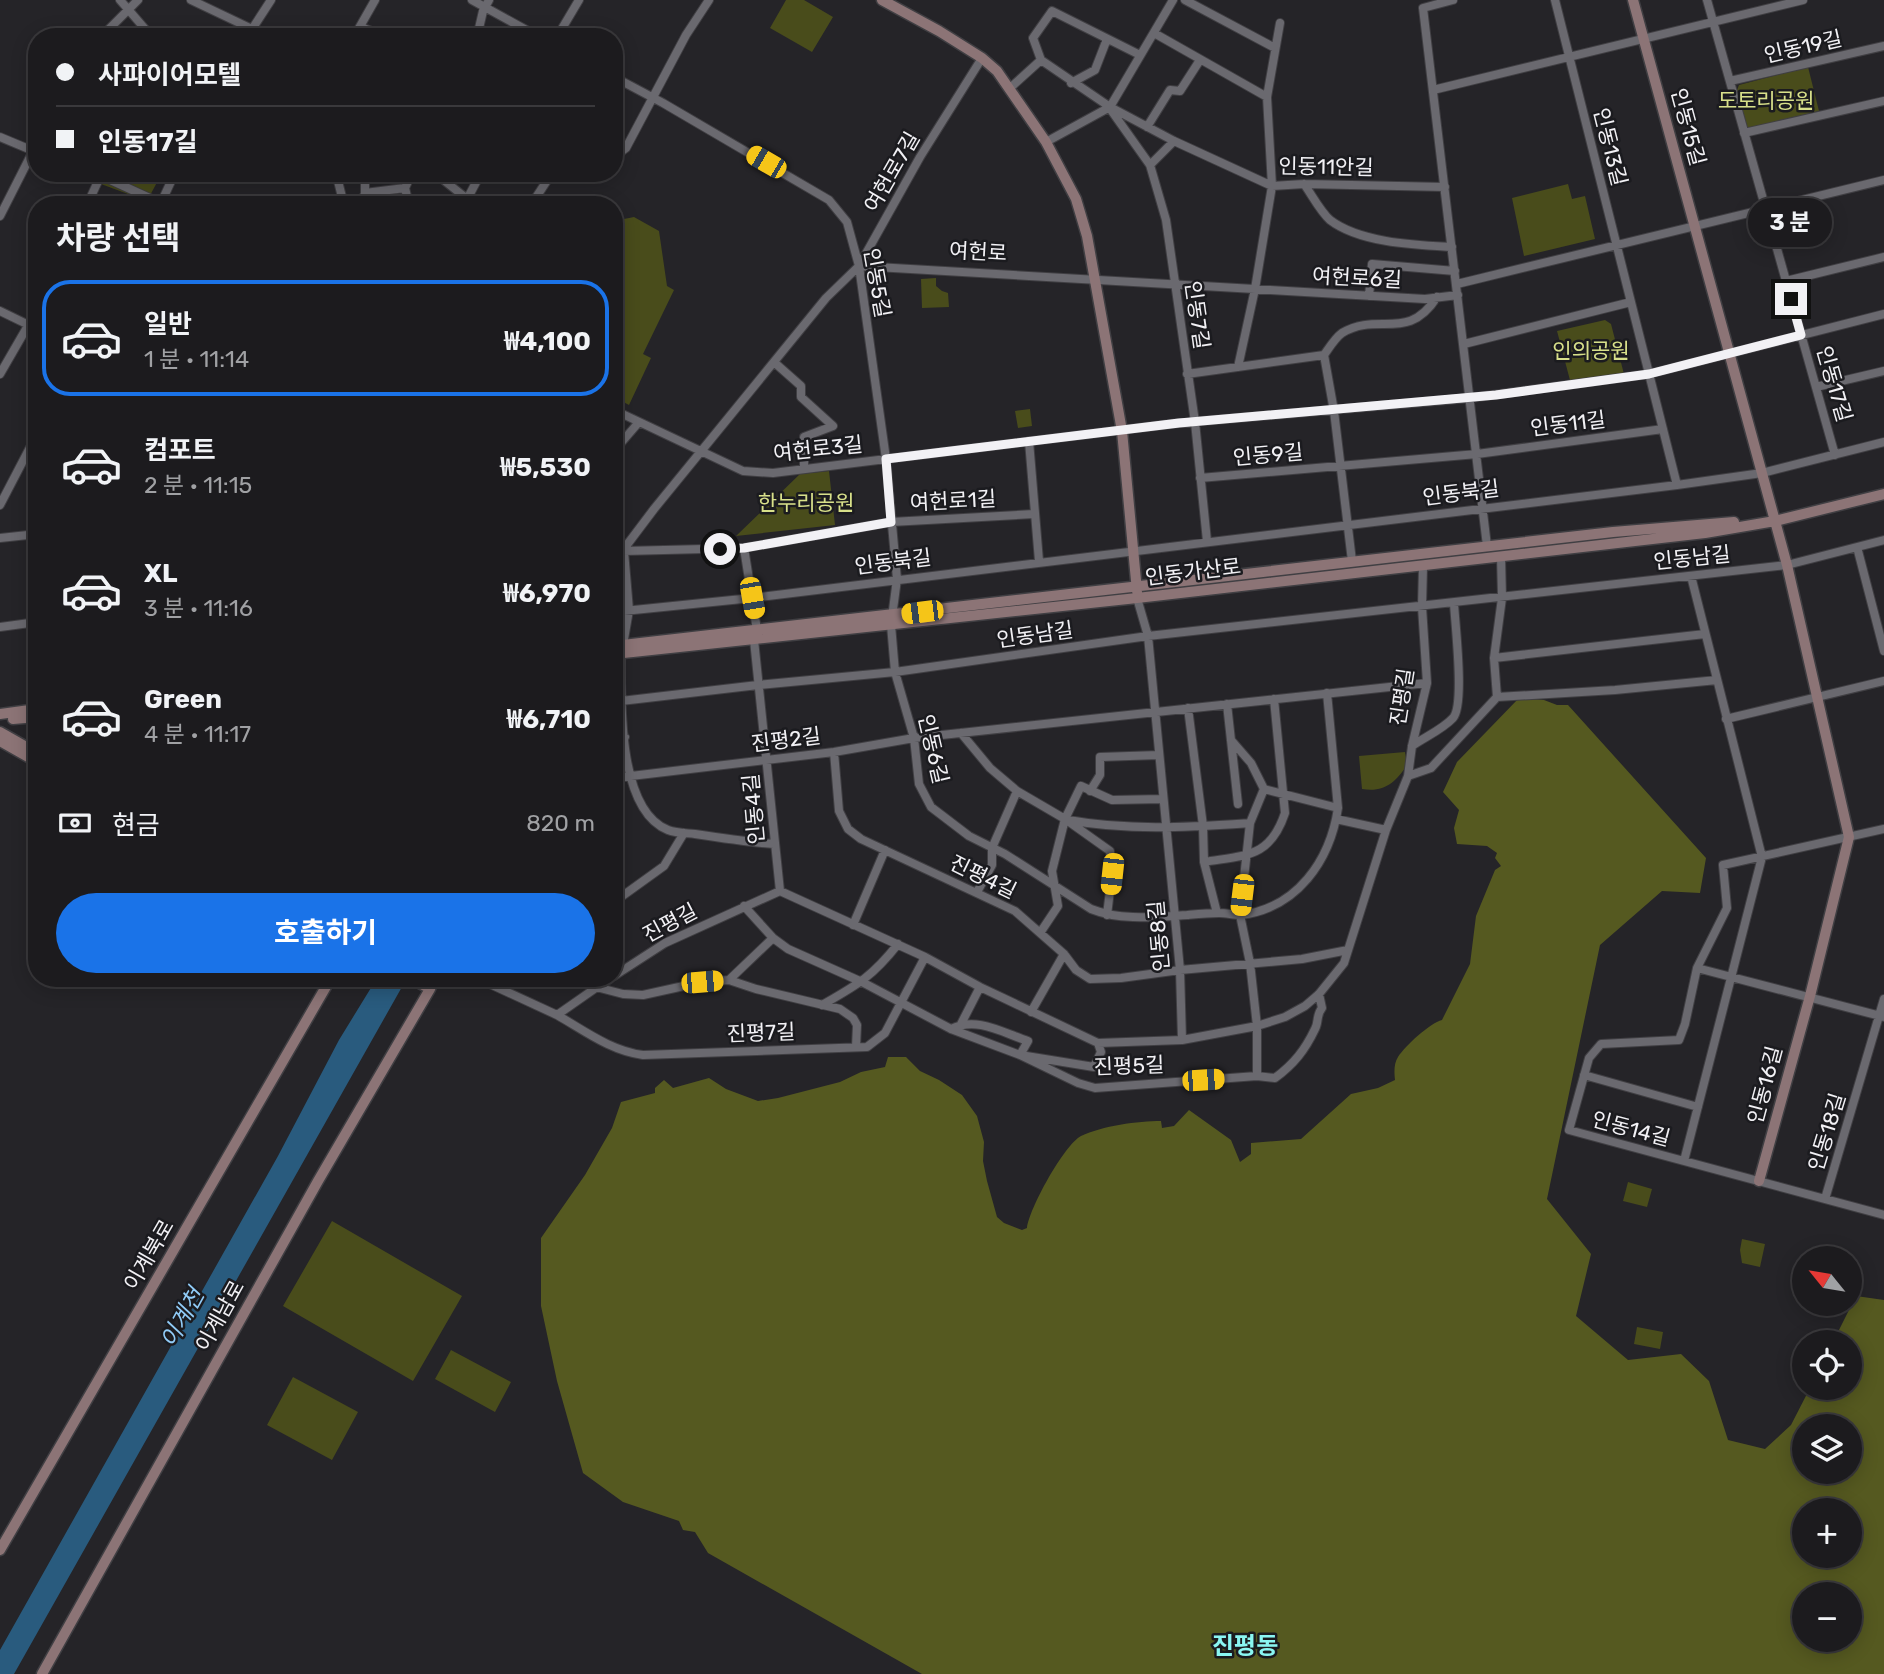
<!DOCTYPE html>
<html lang="ko">
<meta charset="utf-8">
<style>
:root{--surface:#1c1b1e;--page:#252427;--text:#f1f3f6;--muted:#a0a1a4;--line:#3a393c;--accent:#1a73e8}
body{margin:0;font-family:Rubik,"Noto Sans KR",sans-serif;background:var(--page);color:var(--text);height:100vh;display:flex;flex-direction:column;font-size:26px;white-space:nowrap}
*{box-sizing:border-box;margin:0}
p{font-size:23px;color:var(--muted)}
.icon{flex:none;width:38px;height:38px;fill:none;stroke:currentColor;stroke-width:2;stroke-linecap:round;stroke-linejoin:round}
.map{position:relative;flex:1;overflow:hidden}
.sheet{position:absolute;left:28px;top:196px;width:595px;height:791px;display:flex;flex-direction:column;background:var(--surface);border-radius:28px;box-shadow:0 4px 18px #0003,0 0 0 2px var(--line)}
.sheet>*{flex:none}
.banner{position:absolute;left:28px;top:28px;width:595px;height:154px;border-radius:28px;box-shadow:0 4px 18px #0003,0 0 0 2px var(--line);display:grid;align-content:center;height:154px;padding:0 28px;background:var(--surface)}
.needle{width:46px;rotate:300deg}
.controls{position:absolute;left:1792px;top:1246px;display:grid;gap:14px}
.controls a{display:grid;place-items:center;width:70px;height:70px;border-radius:50%;background:var(--surface);box-shadow:0 4px 18px #0003,0 0 0 2px var(--line);font-size:35px}
.end{position:absolute;width:32px;height:32px;margin:-16px;border:9px solid #f2f1f5;background:#111;box-shadow:0 0 0 4px #111}
.from{border-radius:50%}
.bubble{position:absolute;height:49px;border-radius:24px;background:var(--surface);box-shadow:0 4px 18px #0003,0 0 0 2px var(--line);font-size:23px;font-weight:700;line-height:49px;text-align:center}
.car{position:absolute;width:21px;height:42px;margin:-21px -10px;border-radius:9px;box-shadow:0 0 5px 2px #0007;background:linear-gradient(#f5c518 24%,#345 0 40%,#f5c518 0 76%,#345 0 86%,#f5c518 0)}
.banner b{display:flex;align-items:center;gap:24px;height:66px;font-size:26px}
.banner b+b{border-top:2px solid var(--line)}
.banner i{width:18px;height:18px;background:var(--text)}
ul{padding:0;list-style:none}
li{display:flex;align-items:center;gap:21px;height:116px;margin:0 14px 10px;padding:0 14px;border:4px solid transparent;border-radius:28px}
li div{flex:1}
li b{display:block;font-size:26px}
li em{font-style:normal;font-weight:700}
li.active{border-color:var(--accent)}
li>.icon{width:63px;height:63px;stroke-width:1.5}
h2{padding:0 28px;font-size:32px;line-height:84px}
.pay{display:flex;align-items:center;gap:18px;height:77px;padding:0 28px;font-size:26px}
.pay p{margin-inline-start:auto}
.button{display:flex;gap:14px;margin-top:auto;padding:14px 28px}
.button a{flex:1;height:80px;border-radius:42px;background:var(--accent);color:#fff;font-size:28px;font-weight:700;line-height:80px;text-align:center}
.map>svg:first-child{display:block}
.green{fill:#494c1b}
.forest{fill:#555920;fill-rule:evenodd}
.water{fill:#295b7e}
.lines{fill:none;stroke-linecap:round;stroke-linejoin:round}
.street-casing{stroke:#403f43;stroke-width:10}
.secondary-casing{stroke:#403f43;stroke-width:13}
.street{stroke:#6a696f;stroke-width:8}
.secondary{stroke:#8c7476;stroke-width:10}
.route{stroke:#f2f1f5;stroke-width:9}
.labels{text-anchor:middle;stroke-width:5;stroke-linejoin:round;paint-order:stroke}
.street-label{font-size:21px;fill:#f2f1f5;stroke:#1b1b1f}
.park-label{font-size:21px;fill:#d8e08a;stroke:#1b1b1f}
.water-label{font-size:23px;font-style:italic;fill:#91ccf8;stroke:#1b1b1f}
.quarter-label{font-size:24px;font-weight:bold;fill:#8af6f2;stroke:#1b1b1f}
</style>
<div class="map">
<svg width="1884" height="1674" viewBox="0 0 1884 1674">
<rect width="100%" height="100%" fill="#252428"/>
<!-- green -->
<path class="green" d="M 786,0 L 804,0 L 833,17 L 812,52 L 770,28 Z
M 1808,67 L 1819,111 L 1754,128 L 1744,127 L 1736,93 L 1739,85 Z
M 84,173 L 162,173 L 147,201 L 82,177 Z
M 1568,184 L 1572,199 L 1585,196 L 1595,239 L 1524,256 L 1512,198 Z
M 634,217 L 659,231 L 667,286 L 674,290 L 643,354 L 651,358 L 629,405 L 614,397 L 614,230 L 619,220 Z
M 936,278 L 936,286 L 942,291 L 948,293 L 949,307 L 922,308 L 921,279 Z
M 1605,320 L 1611,324 L 1625,378 L 1571,384 L 1557,331 Z
M 1030,409 L 1032,426 L 1018,428 L 1015,411 Z
M 829,471 L 835,525 L 736,536 L 800,474 Z
M 1405,752 L 1407,765 C 1396,782 1384,793 1362,789 L 1359,756 Z
M 1628,1182 L 1652,1189 L 1647,1207 L 1623,1201 Z
M 332,1221 L 462,1296 L 413,1381 L 283,1306 Z
M 1742,1239 L 1765,1244 L 1760,1267 L 1742,1263 L 1740,1250 Z
M 1637,1327 L 1663,1332 L 1660,1349 L 1634,1344 Z
M 451,1350 L 511,1382 L 495,1412 L 435,1379 Z
M 293,1377 L 358,1412 L 332,1460 L 267,1425 Z"/>
<!-- forest -->
<path class="forest" d="M 1519,698 L 1544,700 L 1557,705 L 1568,705 L 1706,858 L 1700,893 L 1662,891 L 1600,945 L 1547,1199 L 1591,1254 L 1576,1316 L 1628,1360 L 1681,1354 L 1709,1381 L 1728,1440 L 1765,1449 L 1791,1425 L 1810,1388 L 1850,1388 L 1850,1342 L 1833,1342 L 1856,1296 L 1884,1300 L 1884,1674 L 922,1674 L 708,1553 L 695,1532 L 683,1530 L 679,1521 L 623,1502 L 583,1473 L 557,1381 L 541,1306 L 541,1238 L 585,1175 L 612,1128 L 621,1102 L 655,1093 L 655,1088 L 664,1080 L 673,1088 L 709,1078 L 726,1089 L 758,1101 L 778,1098 L 840,1082 L 861,1072 L 885,1067 L 888,1057 L 906,1057 L 920,1071 L 939,1080 L 962,1095 L 977,1116 L 984,1142 L 983,1161 L 987,1181 L 997,1217 L 1004,1223 L 1022,1230 L 1027,1228 C 1029,1209 1064,1145 1081,1136 C 1102,1126 1138,1121 1161,1121 L 1162,1128 L 1174,1126 L 1189,1110 L 1231,1140 L 1240,1162 L 1251,1154 L 1251,1143 L 1301,1139 L 1351,1094 L 1378,1088 L 1395,1080 C 1394,1072 1394,1063 1398,1057 C 1405,1046 1430,1023 1442,1020 L 1470,964 L 1476,916 L 1495,870 L 1501,866 L 1495,858 L 1497,853 L 1487,846 L 1457,844 L 1454,828 L 1459,810 L 1443,792 L 1457,762 ZM 1804,1426 L 1850,1426 L 1850,1472 L 1804,1472 ZM 1804,1510 L 1850,1510 L 1850,1556 L 1804,1556 ZM 1804,1594 L 1850,1594 L 1850,1640 L 1804,1640 Z"/>
<!-- water -->
<path class="water" d="M 377,978 L 407,978 L 14,1674 L 0,1674 L 0,1650 L 278,1156 L 339,1040 Z"/>
<g class="lines">
<!-- street casing -->
<g class="street-casing">
<path id="street" d="M 120,0 L 152,37
M 191,0 L 252,29
M 472,0 L 539,37
M 1185,0 L 1275,48
M 1453,0 L 1423,8 L 1487,546
M 1555,0 L 1677,485
M 1707,0 L 1835,455
M 363,28 L 388,37
M 1154,33 L 1267,97
M 101,37 L 138,0
M 247,37 L 271,0
M 354,37 L 375,0
M 477,37 L 483,11 L 489,0
M 557,37 L 579,0
M 1041,60 L 1033,38 L 1052,11 L 1140,55
M 614,77 L 663,103 L 829,200 L 847,222 L 859,266 L 886,459 L 897,579 L 891,625 L 895,672 L 914,738 L 919,784 L 931,807 L 969,836 L 1005,854 L 1091,909 C 1121,921 1155,917 1187,915 C 1198,914 1208,913 1219,913 C 1226,913 1234,915 1241,915 C 1297,908 1330,861 1338,808 L 1327,693
M 1730,81 L 1884,46
M 1071,83 L 1095,70 L 1107,39
M 1010,88 L 1041,60 L 1110,107 L 1174,141 L 1272,186 L 1304,184 L 1445,187
M 1433,90 L 1803,0
M 1111,110 L 1150,165 L 1166,220 L 1195,422 L 1207,541
M 1147,127 L 1170,90 L 1180,91 L 1200,60
M 1744,133 L 1884,101
M 0,137 L 36,152
M 1046,142 L 1110,107 L 1173,0
M 614,157 L 626,148 L 686,35 L 709,0
M 1150,165 L 1174,141
M 95,173 L 165,205
M 336,173 L 344,205
M 443,173 L 441,178 L 466,198
M 1304,184 C 1312,195 1320,211 1330,220 C 1360,243 1416,245 1452,247
M 405,188 L 409,205
M 365,193 L 405,188 L 412,173
M 87,205 L 101,175
M 160,205 L 175,173
M 361,205 L 365,193 L 365,173
M 464,205 L 481,173
M 531,205 L 552,173
M 0,216 L 33,151 L 37,132
M 859,266 L 1425,299 L 1458,295
M 1786,281 L 1884,257
M 1457,284 L 1884,180
M 1369,296 L 1372,264 L 1455,271
M 0,311 L 37,329
M 1464,344 L 1631,302
M 775,363 L 801,386 L 801,397 L 833,426 L 804,437 L 804,468
M 1238,367 L 1255,289 L 1272,186 L 1267,97 L 1280,23
M 0,374 L 37,310
M 1187,374 L 1324,355
M 1816,387 L 1884,371
M 614,410 L 743,471 L 773,473 L 1179,423 L 1470,398 L 1649,374 L 1884,314
M 1029,441 L 1039,561
M 614,451 L 639,422
M 1200,478 L 1477,454 L 1663,429
M 0,505 L 37,434
M 0,538 L 37,534
M 1857,547 L 1884,651
M 744,548 L 757,630
M 1352,561 L 1334,411 L 1324,355 C 1329,348 1335,338 1342,333 C 1379,311 1407,343 1437,297
M 614,562 L 654,509 L 826,298 L 859,266 L 920,157 L 982,58
M 1137,598 L 1148,636 L 1180,970 L 1182,1040
M 614,612 L 752,598 L 1677,485 L 1762,473 L 1884,442
M 0,627 L 37,622
M 754,640 L 780,891
M 623,645 L 629,610 L 624,551 L 744,548 L 891,522 L 1034,514
M 621,653 C 621,699 617,810 668,830 C 676,833 686,833 695,834 C 721,838 748,842 774,844
M 1494,658 L 1705,634
M 1497,697 L 1615,690 L 1717,680
M 621,701 L 758,685 L 895,672 L 1148,636 L 1787,565 L 1884,540
M 1227,704 L 1238,804
M 1188,708 L 1203,826 L 1204,862 L 1217,913
M 1726,719 L 1884,681
M 961,733 L 990,768 L 1017,791 L 1065,819 L 1110,851 L 1112,874 L 1107,915
M 1231,740 L 1251,763 L 1264,789 L 1250,823 L 1240,915 L 1250,963 L 1257,1026 L 1257,1076
M 614,744 L 622,743 L 625,737
M 1412,746 C 1425,737 1443,729 1453,718 C 1465,705 1455,624 1454,603
M 834,752 L 839,811 L 848,829 L 861,839 L 1015,911 L 1064,954 L 1076,970 L 1090,979 L 1121,978 L 1180,970 L 1302,959 L 1348,950
M 1408,776 L 1431,768 L 1497,697 L 1494,658 L 1502,598 L 1501,557
M 614,778 L 834,752 L 914,738 L 1427,683
M 1264,789 L 1338,808
M 1090,791 L 1100,775 L 1100,757 L 1159,755
M 1336,819 L 1386,830
M 1068,820 C 1129,831 1188,827 1250,823
M 1884,829 L 1723,865 L 1727,908 L 1697,968 L 1685,1024 L 1679,1040 L 1601,1044 L 1589,1058 L 1569,1130 L 1884,1215
M 1204,862 C 1246,855 1270,858 1285,813 L 1274,699
M 977,892 L 992,865 L 992,848 L 1017,791
M 614,902 L 664,866 L 684,833
M 744,906 L 773,938 L 788,949 L 862,982 L 951,1029 L 1020,1055 L 1078,1083 L 1095,1088 L 1257,1076 L 1275,1078 C 1294,1064 1305,1050 1315,1029 C 1319,1022 1316,1015 1322,1008 L 1319,994
M 853,925 L 885,850
M 1040,933 L 1058,906 L 1052,871 L 1065,819 L 1081,786 L 1112,800 L 1163,799
M 1697,968 L 1884,1017
M 614,976 L 665,943 L 780,891 L 925,957 L 980,987 L 1098,1043 L 1182,1040 L 1257,1026 L 1285,1017 L 1305,1006 L 1319,994 L 1344,963 L 1386,830 L 1408,776 L 1412,746 L 1427,683 L 1422,607 L 1423,566
M 477,978 L 557,1015 L 610,978
M 729,980 L 773,938
M 499,987 L 511,978
M 596,987 L 623,994 L 643,995 L 702,982 L 729,980 L 756,989 L 840,1009 L 853,1018 L 857,1025 L 856,1047
M 822,1005 C 857,985 872,977 898,944
M 1031,1012 L 1064,954
M 557,1015 C 585,1031 611,1051 643,1055 L 867,1047 L 885,1033 L 925,957
M 961,1024 L 980,987
M 951,1029 C 977,1016 1003,1033 1028,1041 L 1020,1055 L 1094,1067 L 1101,1052 L 1098,1043
M 1584,1075 L 1698,1107
M 1684,1161 L 1762,857 L 1691,576
M 1825,1199 L 1884,999"/>
</g>
<!-- secondary casing -->
<g class="secondary-casing">
<path id="secondary" d="M 882,0 L 939,31 L 982,58 L 997,71 L 1046,142 L 1076,199 L 1087,236 L 1122,431 L 1137,591
M 1633,0 L 1787,565 L 1849,837 L 1810,996 L 1759,1181
M 614,646 L 1613,532 L 1734,522
M 614,654 L 1137,598 L 1705,533 L 1775,521 L 1884,494
M 0,714 L 37,709
M 13,719 L 37,717
M 0,732 L 37,753
M 0,741 L 37,762
M 411,978 L 430,989
M 0,1550 L 331,978
M 42,1674 L 318,1181 L 430,989 L 434,978"/>
</g>
<!-- street -->
<use href="#street" class="street"/>
<!-- secondary -->
<use href="#secondary" class="secondary"/>
</g>
<g class="lines">
<!-- route -->
<path class="route" d="M 720,549 L 744,548 L 891,522 L 886,459 L 1179,423 L 1496,395 L 1649,374 L 1801,335 L 1791,299"/>
</g>
<g class="labels">
<!-- street labels -->
<g class="street-label">
<text transform="translate(1803 47) rotate(-13)" y="7">인동19길</text>
<text transform="translate(1688 127) rotate(75)" y="7">인동15길</text>
<text transform="translate(1610 147) rotate(76)" y="7">인동13길</text>
<text transform="translate(1326 167) rotate(1)" y="7">인동11안길</text>
<text transform="translate(892 172) rotate(-60)" y="7">여헌로7길</text>
<text transform="translate(978 252) rotate(3)" y="7">여헌로</text>
<text transform="translate(1357 278) rotate(3)" y="7">여헌로6길</text>
<text transform="translate(877 283) rotate(80)" y="7">인동5길</text>
<text transform="translate(1197 315) rotate(82)" y="7">인동7길</text>
<text transform="translate(1834 384) rotate(74)" y="7">인동17길</text>
<text transform="translate(1568 424) rotate(-7)" y="7">인동11길</text>
<text transform="translate(818 449) rotate(-6)" y="7">여헌로3길</text>
<text transform="translate(1268 455) rotate(-5)" y="7">인동9길</text>
<text transform="translate(1461 493) rotate(-7)" y="7">인동북길</text>
<text transform="translate(953 501) rotate(-3)" y="7">여헌로1길</text>
<text transform="translate(1692 558) rotate(-6)" y="7">인동남길</text>
<text transform="translate(893 562) rotate(-7)" y="7">인동북길</text>
<text transform="translate(1193 572) rotate(-7)" y="7">인동가산로</text>
<text transform="translate(1035 635) rotate(-8)" y="7">인동남길</text>
<text transform="translate(1402 697) rotate(-81)" y="7">진평길</text>
<text transform="translate(786 740) rotate(-7)" y="7">진평2길</text>
<text transform="translate(933 749) rotate(77)" y="7">인동6길</text>
<text transform="translate(754 809) rotate(-95)" y="7">인동4길</text>
<text transform="translate(983 877) rotate(26)" y="7">진평4길</text>
<text transform="translate(670 923) rotate(-28)" y="7">진평길</text>
<text transform="translate(1159 936) rotate(-95)" y="7">인동8길</text>
<text transform="translate(761 1033) rotate(-2)" y="7">진평7길</text>
<text transform="translate(1129 1066) rotate(-2)" y="7">진평5길</text>
<text transform="translate(1765 1085) rotate(-75)" y="7">인동16길</text>
<text transform="translate(1631 1129) rotate(15)" y="7">인동14길</text>
<text transform="translate(1827 1132) rotate(-73)" y="7">인동18길</text>
<text transform="translate(149 1255) rotate(-60)" y="7">이계북로</text>
<text transform="translate(220 1316) rotate(-61)" y="7">이계남로</text>
</g>
<!-- park labels -->
<g class="park-label">
<text x="1766" y="108">도토리공원</text>
<text x="1591" y="358">인의공원</text>
<text x="806" y="510">한누리공원</text>
</g>
<!-- water labels -->
<g class="water-label">
<text transform="translate(182 1318) rotate(-61)" y="8">이계천</text>
</g>
<!-- quarter labels -->
<g class="quarter-label">
<text x="1245" y="1654">진평동</text>
</g>
</g>
</svg>
<div class="controls">
<a><svg class="needle" viewBox="-14 -14 28 28"><path d="M0-13l5 13h-10z" fill="#e53935"/><path d="M0 13l5-13h-10z" fill="#a0a1a4"/></svg></a>
<a><svg class="icon" aria-label="locate" viewBox="0 0 24 24"><circle cx="12" cy="12" r="6"/><path d="M12 2v4M12 18v4M2 12h4M18 12h4"/></svg></a>
<a><svg class="icon" aria-label="layers" viewBox="0 0 24 24"><path d="M12 4l9 5-9 5-9-5zM3 14l9 5 9-5"/></svg></a>
<a>+</a>
<a>−</a>
</div>
<i class="end from" style="left:720px;top:549px"></i>
<i class="end" style="left:1791px;top:299px"></i>
<div class="bubble" style="left:1748px;top:198px;width:84px">3 분</div>
<i class="car" style="left:766px;top:162px;rotate:300deg"></i>
<i class="car" style="left:752px;top:598px;rotate:170deg"></i>
<i class="car" style="left:922px;top:612px;rotate:263deg"></i>
<i class="car" style="left:1112px;top:874px;rotate:186deg"></i>
<i class="car" style="left:1242px;top:895px;rotate:187deg"></i>
<i class="car" style="left:702px;top:982px;rotate:85deg"></i>
<i class="car" style="left:1203px;top:1080px;rotate:86deg"></i>
<div class="banner">
<b><i class="from"></i>사파이어모텔</b>
<b><i></i>인동17길</b>
</div>
<section class="sheet">
<h2>차량 선택</h2>
<ul>
<li class="active"><svg class="icon" aria-label="car" viewBox="0 0 24 24"><path d="M5 17H2v-5l4-1 3-4h7l3 4 3 1v5h-3M9 17h6M6 11h13"/><circle cx="7" cy="17" r="2"/><circle cx="17" cy="17" r="2"/></svg><div><b>일반</b><p>1 분 · 11:14</p></div><em>₩4,100</em></li>
<li><svg class="icon" aria-label="car" viewBox="0 0 24 24"><path d="M5 17H2v-5l4-1 3-4h7l3 4 3 1v5h-3M9 17h6M6 11h13"/><circle cx="7" cy="17" r="2"/><circle cx="17" cy="17" r="2"/></svg><div><b>컴포트</b><p>2 분 · 11:15</p></div><em>₩5,530</em></li>
<li><svg class="icon" aria-label="car" viewBox="0 0 24 24"><path d="M5 17H2v-5l4-1 3-4h7l3 4 3 1v5h-3M9 17h6M6 11h13"/><circle cx="7" cy="17" r="2"/><circle cx="17" cy="17" r="2"/></svg><div><b>XL</b><p>3 분 · 11:16</p></div><em>₩6,970</em></li>
<li><svg class="icon" aria-label="car" viewBox="0 0 24 24"><path d="M5 17H2v-5l4-1 3-4h7l3 4 3 1v5h-3M9 17h6M6 11h13"/><circle cx="7" cy="17" r="2"/><circle cx="17" cy="17" r="2"/></svg><div><b>Green</b><p>4 분 · 11:17</p></div><em>₩6,710</em></li>
</ul>
<div class="pay"><svg class="icon" aria-label="cash" viewBox="0 0 24 24"><path d="M3 7h18v10H3z"/><circle cx="12" cy="12" r="2"/></svg>현금<p>820 m</p></div>
<div class="button"><a>호출하기</a></div>
</section>
</div>
